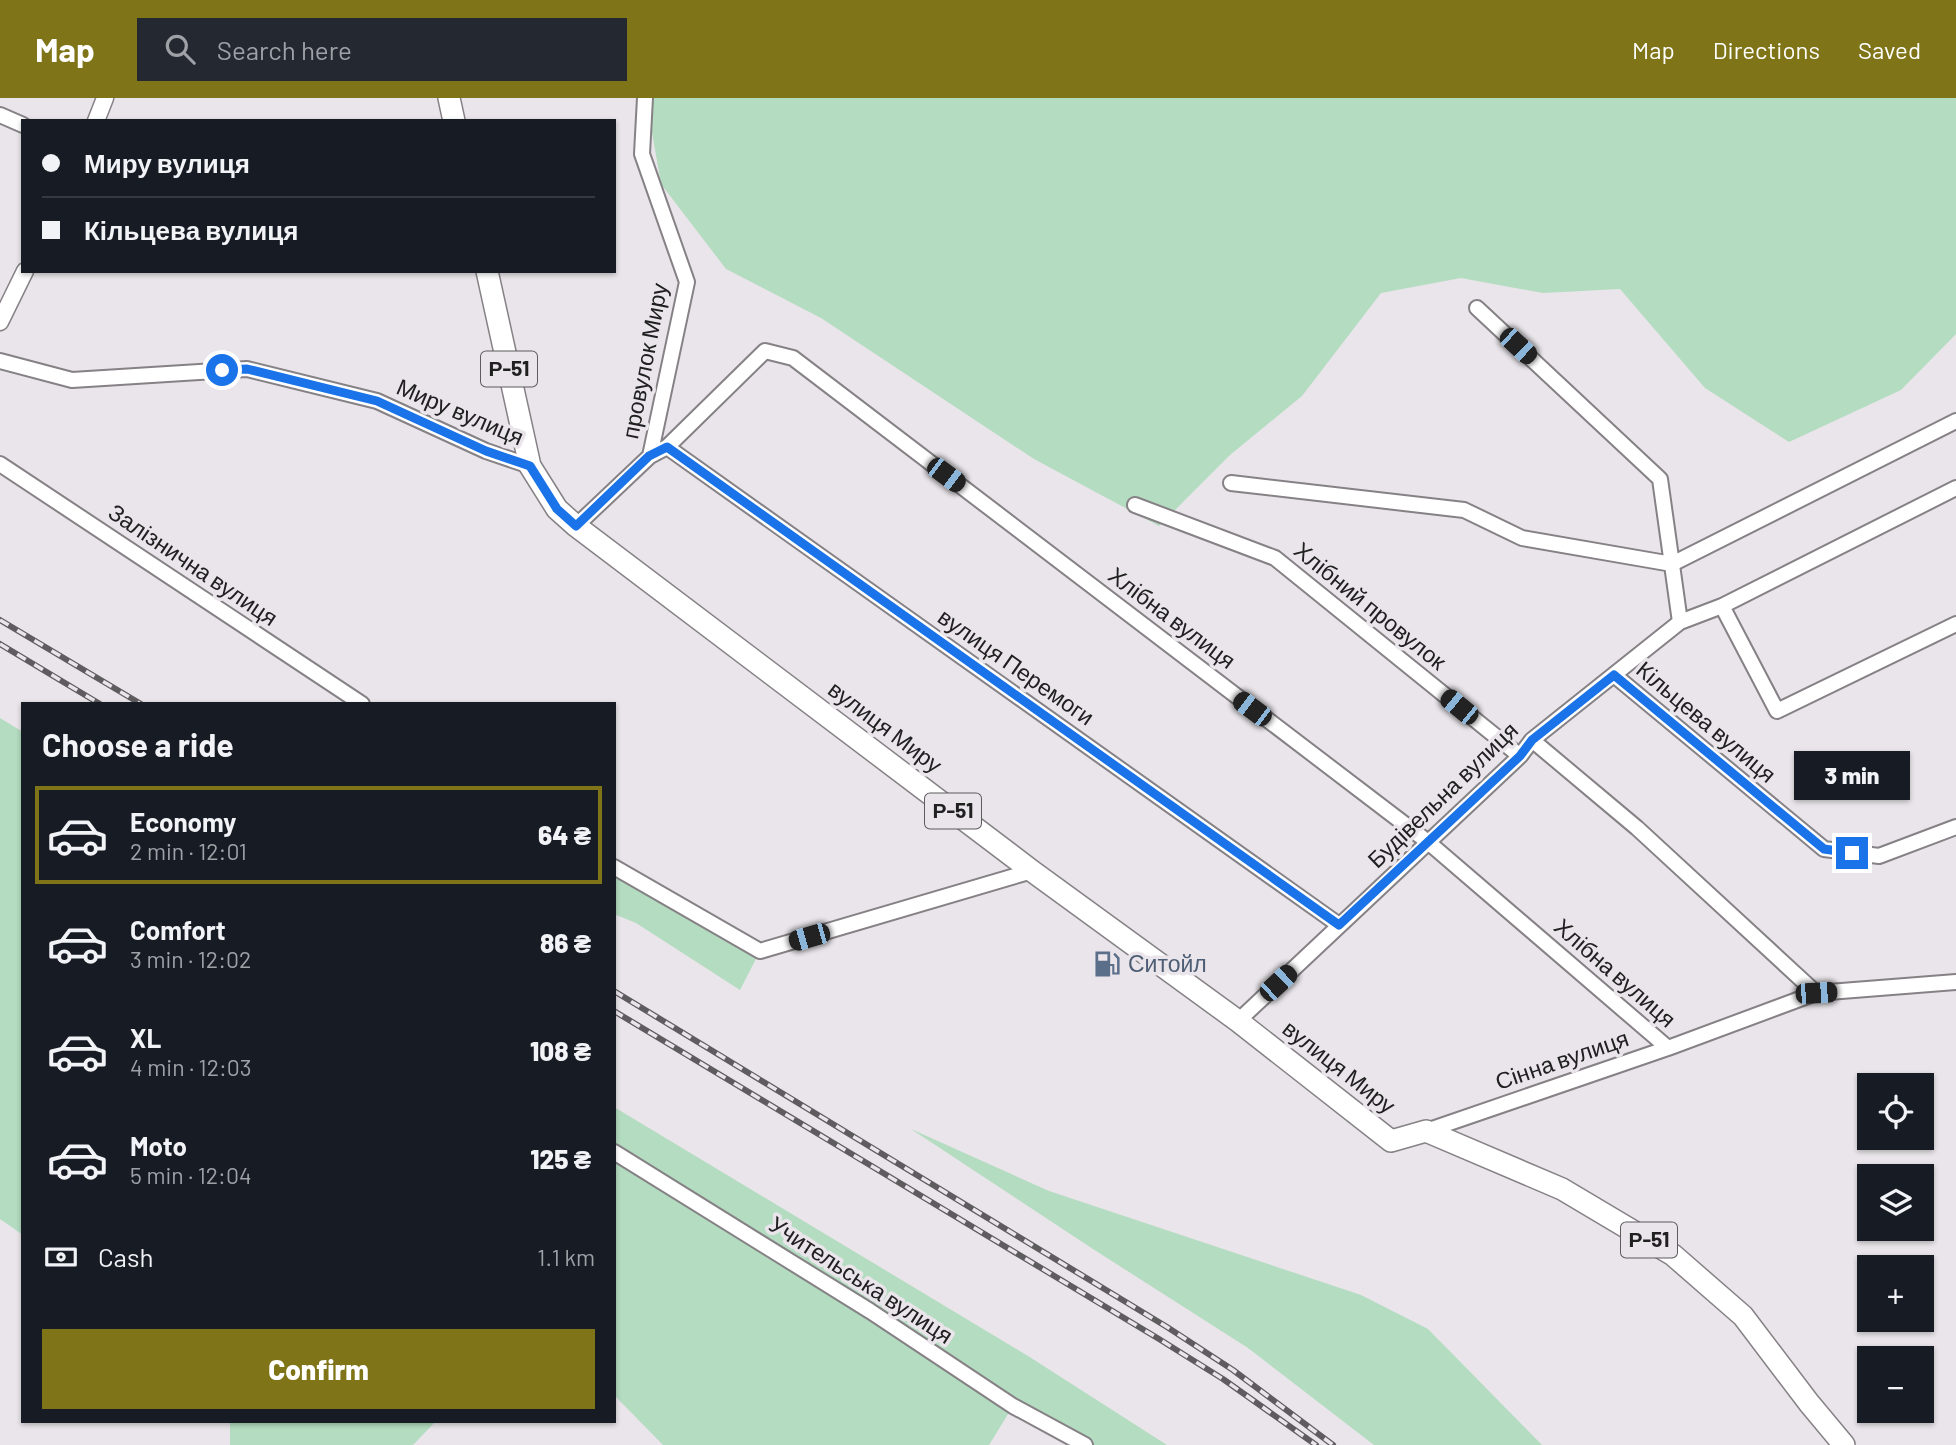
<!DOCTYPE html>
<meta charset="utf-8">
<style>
:root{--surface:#171b24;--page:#242831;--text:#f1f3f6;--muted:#9ea1a6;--line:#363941;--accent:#7f7518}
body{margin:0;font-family:Barlow,sans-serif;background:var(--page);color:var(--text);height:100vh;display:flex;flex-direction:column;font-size:26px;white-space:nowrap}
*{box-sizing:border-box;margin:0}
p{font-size:23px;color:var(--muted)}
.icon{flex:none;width:38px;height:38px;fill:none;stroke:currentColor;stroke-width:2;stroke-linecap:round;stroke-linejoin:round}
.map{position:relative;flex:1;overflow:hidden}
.side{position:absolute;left:21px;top:604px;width:595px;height:721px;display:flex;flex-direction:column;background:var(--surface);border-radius:0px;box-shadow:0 2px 5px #0004}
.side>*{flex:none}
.hud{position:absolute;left:21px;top:21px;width:595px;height:154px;border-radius:0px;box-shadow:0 2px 5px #0004;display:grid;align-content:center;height:154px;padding:0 21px;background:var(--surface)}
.tools{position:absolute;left:1857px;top:975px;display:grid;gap:14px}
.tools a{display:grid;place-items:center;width:77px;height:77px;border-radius:0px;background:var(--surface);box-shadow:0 2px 5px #0004;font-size:35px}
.end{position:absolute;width:32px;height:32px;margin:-16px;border:9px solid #1a73e8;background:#fff;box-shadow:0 0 0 4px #fff}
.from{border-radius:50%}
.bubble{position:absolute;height:49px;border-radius:0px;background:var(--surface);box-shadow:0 2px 5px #0004;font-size:23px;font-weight:800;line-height:49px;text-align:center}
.car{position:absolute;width:21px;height:42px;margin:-21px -10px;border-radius:9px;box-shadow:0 0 5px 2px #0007;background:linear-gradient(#222 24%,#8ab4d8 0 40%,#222 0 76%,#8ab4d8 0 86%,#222 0)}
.hud b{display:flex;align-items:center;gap:24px;height:66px;font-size:26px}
.hud b+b{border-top:2px solid var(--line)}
.hud i{width:18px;height:18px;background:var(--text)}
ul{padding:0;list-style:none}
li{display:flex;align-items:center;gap:21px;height:98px;margin:0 14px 10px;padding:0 7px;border:4px solid transparent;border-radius:0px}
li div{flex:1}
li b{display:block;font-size:26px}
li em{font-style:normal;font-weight:800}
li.on{border-color:var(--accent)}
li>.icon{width:63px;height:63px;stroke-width:1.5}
h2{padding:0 21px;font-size:32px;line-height:84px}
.pay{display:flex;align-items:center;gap:18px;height:77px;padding:0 21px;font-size:26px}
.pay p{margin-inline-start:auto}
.primary-button{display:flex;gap:14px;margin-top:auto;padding:14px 21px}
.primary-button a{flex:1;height:80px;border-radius:0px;background:var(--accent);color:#fff;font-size:28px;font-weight:800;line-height:80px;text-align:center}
header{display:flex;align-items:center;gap:42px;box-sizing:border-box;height:98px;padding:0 35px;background:var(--accent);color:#fff}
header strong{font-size:33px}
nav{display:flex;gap:38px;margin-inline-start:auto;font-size:24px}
.search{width:490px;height:63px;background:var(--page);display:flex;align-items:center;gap:18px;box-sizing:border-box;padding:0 24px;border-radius:0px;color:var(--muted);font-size:26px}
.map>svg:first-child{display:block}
.green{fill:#b4dcc1}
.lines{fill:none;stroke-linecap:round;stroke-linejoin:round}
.minor-casing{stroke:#858185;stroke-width:18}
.tertiary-casing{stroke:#858185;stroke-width:19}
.primary-casing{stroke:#858185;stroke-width:24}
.minor{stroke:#fff;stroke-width:14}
.tertiary{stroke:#fff;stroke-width:16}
.primary{stroke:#fff;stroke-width:21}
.rail-casing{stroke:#5e5c5f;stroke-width:6}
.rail{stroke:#e9e5ea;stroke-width:3.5;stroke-dasharray:10;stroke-linecap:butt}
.route{stroke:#1a73e8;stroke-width:9}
.labels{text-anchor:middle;stroke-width:7;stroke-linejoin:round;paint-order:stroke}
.shield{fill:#e9e5ea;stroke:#5d5b5d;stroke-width:2}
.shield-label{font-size:21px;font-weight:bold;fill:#212021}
.street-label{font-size:23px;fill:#212021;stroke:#e9e5ea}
.service-label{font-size:23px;fill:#4e5e75;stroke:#e9e5ea;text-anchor:start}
</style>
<header>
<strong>Map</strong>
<div class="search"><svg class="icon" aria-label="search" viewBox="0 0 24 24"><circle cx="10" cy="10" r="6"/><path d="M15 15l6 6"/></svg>Search here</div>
<nav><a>Map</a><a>Directions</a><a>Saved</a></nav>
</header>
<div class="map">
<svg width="1956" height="1347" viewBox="0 0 1956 1347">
<rect width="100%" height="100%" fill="#e9e5ea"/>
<!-- green -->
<path class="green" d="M 646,0 L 1956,0 L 1956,236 L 1901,292 L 1789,344 L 1705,290 L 1620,191 L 1543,195 L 1461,180 L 1381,195 L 1302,298 L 1230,357 L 1159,428 L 1034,361 L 821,220 L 726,171 L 661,86 Z
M 0,620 L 23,634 L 23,1137 L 0,1121 Z
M 614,769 L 760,853 L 740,892 L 636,825 L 614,816 Z
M 614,1009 L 1028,1258 L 1167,1347 L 1085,1347 L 1013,1308 L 989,1347 L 663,1347 L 614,1297 Z
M 911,1031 L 1049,1093 L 1361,1197 L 1428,1231 L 1542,1347 L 1374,1347 L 1248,1250 L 1093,1151 Z
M 230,1323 L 436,1323 L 413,1347 L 230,1347 Z"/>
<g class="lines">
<!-- minor casing -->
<g class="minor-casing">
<path id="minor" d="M 0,17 L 23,27
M 1477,210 L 1660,381 L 1680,524
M 0,263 L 72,282 L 247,271 L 377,303 L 486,353 L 530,368
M 667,349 L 1339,827
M 650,358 L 667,349 L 765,253 L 793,260 L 1428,744 L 1668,950
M 0,366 L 362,606
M 1231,385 L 1464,412 L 1522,440 L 1672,466 L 1956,323
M 1135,407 L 1275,460 L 1520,658
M 576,428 L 650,358 L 687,184 L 642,56 L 645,0
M 1722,508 L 1777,613 L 1956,526
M 1614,577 L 1824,751 L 1879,758 L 1956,729
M 1532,642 L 1637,730 L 1816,895
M 614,769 L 760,853 L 1032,773
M 1238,923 L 1520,658 L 1532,642 L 1680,524 L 1722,508 L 1956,390
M 1426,1033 L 1668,950 L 1816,895 L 1956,884
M 614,1054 L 870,1213 L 1013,1308 L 1085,1347"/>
</g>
<!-- tertiary casing -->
<g class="tertiary-casing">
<path id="tertiary" d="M 96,23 L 105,0
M 0,224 L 25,173"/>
</g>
<!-- primary casing -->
<g class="primary-casing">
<path id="primary" d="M 449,0 L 454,23
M 487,173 L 530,368 L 557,411 L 576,428 L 1032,773 L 1238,923 L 1391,1043 L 1426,1033 L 1562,1091 L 1673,1157 L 1743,1218 L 1809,1305 L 1844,1347"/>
</g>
<!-- minor -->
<use href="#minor" class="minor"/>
<!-- tertiary -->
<use href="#tertiary" class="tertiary"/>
<!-- primary -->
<use href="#primary" class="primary"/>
<!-- rail casing -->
<g class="rail-casing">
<path id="rail" d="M 0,522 L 141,606
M 0,546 L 100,606
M 614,893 L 1167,1229 L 1233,1272 L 1333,1347
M 614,913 L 1159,1241 L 1223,1281 L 1316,1347"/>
</g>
<!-- rail -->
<use href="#rail" class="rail"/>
</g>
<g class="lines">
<!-- route -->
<path class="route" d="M 222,272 L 247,271 L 377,303 L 486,353 L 530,368 L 557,411 L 576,428 L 649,358 L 667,349 L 1339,827 L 1520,658 L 1532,642 L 1614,577 L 1824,751 L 1852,755"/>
</g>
<!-- icons -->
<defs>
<g id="fuel-bare" transform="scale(2.1)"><path d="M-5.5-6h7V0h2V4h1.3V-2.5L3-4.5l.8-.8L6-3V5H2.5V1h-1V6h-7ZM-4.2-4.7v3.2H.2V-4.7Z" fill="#5c6f8a" stroke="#e9e5ea" stroke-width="2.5" paint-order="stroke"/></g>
</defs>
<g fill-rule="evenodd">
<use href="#fuel-bare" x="1107" y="866"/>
</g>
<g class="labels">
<!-- shield labels -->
<g class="shield">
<rect x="481" y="253.5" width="56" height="35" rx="5"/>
<rect x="925" y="695.5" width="56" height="35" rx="5"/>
<rect x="1621" y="1124.5" width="56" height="35" rx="5"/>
</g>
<g class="shield-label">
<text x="509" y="278">Р-51</text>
<text x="953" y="720">Р-51</text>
<text x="1649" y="1149">Р-51</text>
</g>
<!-- street labels -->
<g class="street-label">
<text transform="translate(645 263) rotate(-79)" y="8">провулок Миру</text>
<text transform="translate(460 314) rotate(23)" y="8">Миру вулиця</text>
<text transform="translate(193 467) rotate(34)" y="8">Залізнична вулиця</text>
<text transform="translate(1370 508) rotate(39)" y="8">Хлібний провулок</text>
<text transform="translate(1172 520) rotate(37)" y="8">Хлібна вулиця</text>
<text transform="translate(1016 569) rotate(35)" y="8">вулиця Перемоги</text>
<text transform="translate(1706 624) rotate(40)" y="8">Кільцева вулиця</text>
<text transform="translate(885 629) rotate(37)" y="8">вулиця Миру</text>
<text transform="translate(1443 697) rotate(-44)" y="8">Будівельна вулиця</text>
<text transform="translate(1615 875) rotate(41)" y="8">Хлібна вулиця</text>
<text transform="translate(1562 962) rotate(-19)" y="8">Сінна вулиця</text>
<text transform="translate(1339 969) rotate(38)" y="8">вулиця Миру</text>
<text transform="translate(861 1182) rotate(33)" y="8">Учительська вулиця</text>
</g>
<!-- service labels -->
<g class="service-label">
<text x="1128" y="874">Ситойл</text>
</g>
</g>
</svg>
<div class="tools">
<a><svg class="icon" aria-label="locate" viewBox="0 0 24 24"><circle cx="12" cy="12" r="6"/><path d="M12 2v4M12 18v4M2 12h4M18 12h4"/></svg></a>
<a><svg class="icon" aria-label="layers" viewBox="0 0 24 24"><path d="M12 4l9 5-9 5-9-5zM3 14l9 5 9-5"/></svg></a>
<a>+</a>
<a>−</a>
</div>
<i class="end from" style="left:222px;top:272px"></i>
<i class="end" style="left:1852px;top:755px"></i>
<div class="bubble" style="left:1794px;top:653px;width:116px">3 min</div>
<i class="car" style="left:1518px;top:248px;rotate:133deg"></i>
<i class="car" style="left:946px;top:377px;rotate:127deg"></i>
<i class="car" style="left:1459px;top:609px;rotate:309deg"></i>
<i class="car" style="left:1252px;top:611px;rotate:307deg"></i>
<i class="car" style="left:809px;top:839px;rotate:254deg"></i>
<i class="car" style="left:1278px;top:885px;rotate:47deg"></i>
<i class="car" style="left:1816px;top:895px;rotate:87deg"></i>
<div class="hud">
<b><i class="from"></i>Миру вулиця</b>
<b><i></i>Кільцева вулиця</b>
</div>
<section class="side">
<h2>Choose a ride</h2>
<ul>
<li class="on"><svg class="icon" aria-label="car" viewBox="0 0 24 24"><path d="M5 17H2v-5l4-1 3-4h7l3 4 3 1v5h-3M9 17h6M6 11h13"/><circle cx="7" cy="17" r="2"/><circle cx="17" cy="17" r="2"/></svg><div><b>Economy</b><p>2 min · 12:01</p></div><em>64 ₴</em></li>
<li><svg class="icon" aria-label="car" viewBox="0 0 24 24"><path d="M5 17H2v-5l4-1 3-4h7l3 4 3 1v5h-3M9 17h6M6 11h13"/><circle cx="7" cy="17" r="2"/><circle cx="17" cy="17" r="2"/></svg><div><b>Comfort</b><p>3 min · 12:02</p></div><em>86 ₴</em></li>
<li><svg class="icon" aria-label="car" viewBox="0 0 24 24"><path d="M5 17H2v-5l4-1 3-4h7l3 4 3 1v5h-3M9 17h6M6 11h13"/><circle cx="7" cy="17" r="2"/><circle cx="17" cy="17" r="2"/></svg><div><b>XL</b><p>4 min · 12:03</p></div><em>108 ₴</em></li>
<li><svg class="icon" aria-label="car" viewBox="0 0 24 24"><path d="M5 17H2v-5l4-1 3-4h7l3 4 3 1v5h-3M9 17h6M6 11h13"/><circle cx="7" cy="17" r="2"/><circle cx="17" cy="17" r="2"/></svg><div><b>Moto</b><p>5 min · 12:04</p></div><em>125 ₴</em></li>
</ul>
<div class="pay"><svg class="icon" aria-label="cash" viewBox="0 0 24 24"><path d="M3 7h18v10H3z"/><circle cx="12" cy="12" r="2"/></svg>Cash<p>1.1 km</p></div>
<div class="primary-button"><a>Confirm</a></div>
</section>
</div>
